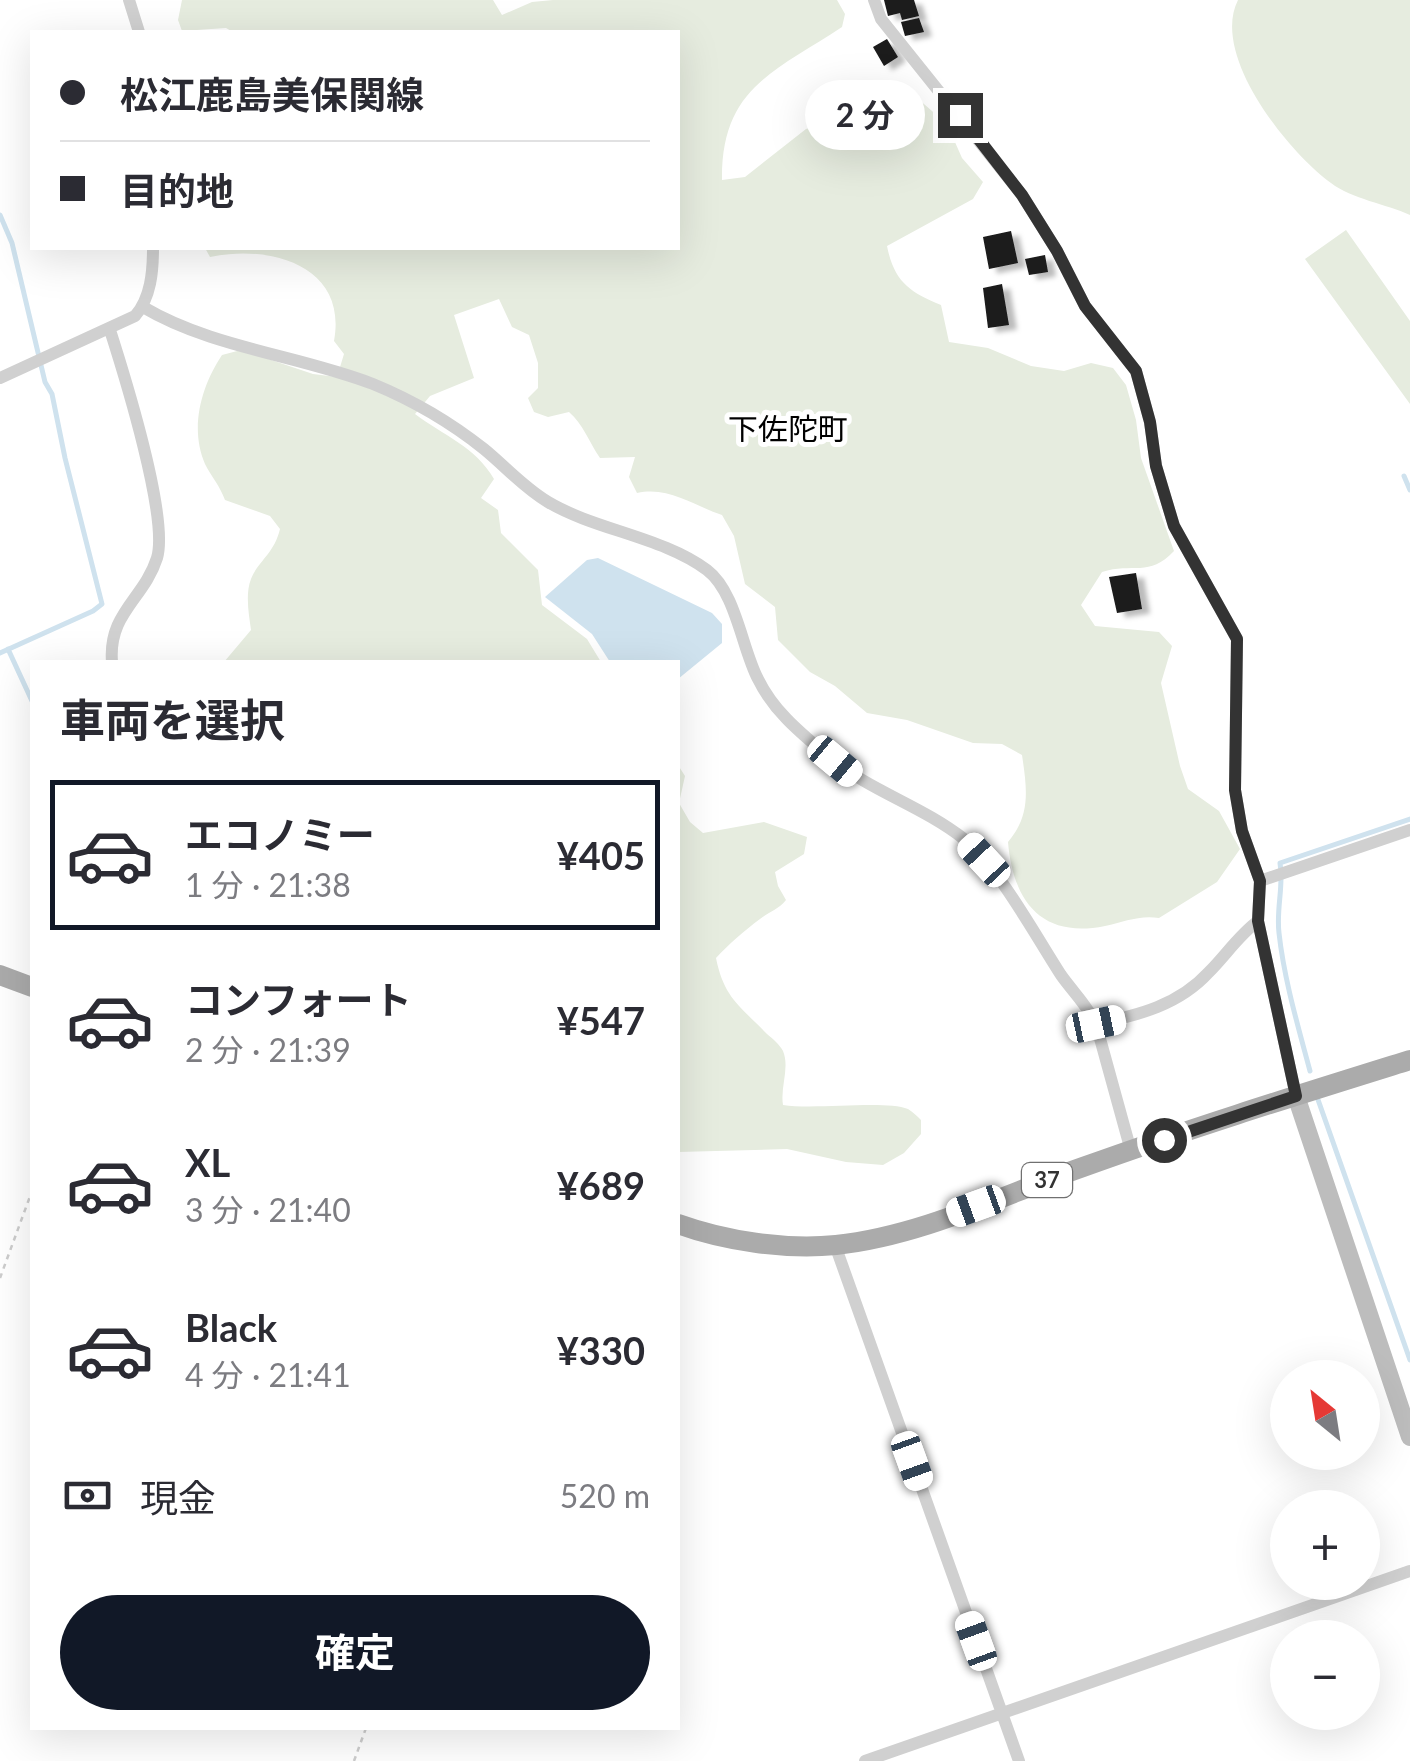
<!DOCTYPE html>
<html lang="ja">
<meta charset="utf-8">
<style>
:root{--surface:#fff;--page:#f2f2f3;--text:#2b2b33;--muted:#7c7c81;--line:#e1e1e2;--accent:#111827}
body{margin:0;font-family:Lato,"Noto Sans JP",sans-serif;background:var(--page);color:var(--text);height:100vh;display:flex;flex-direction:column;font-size:38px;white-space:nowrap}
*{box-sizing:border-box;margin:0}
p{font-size:32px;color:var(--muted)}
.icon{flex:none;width:55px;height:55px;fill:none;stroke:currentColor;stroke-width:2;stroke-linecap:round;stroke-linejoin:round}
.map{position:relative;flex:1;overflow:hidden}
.side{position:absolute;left:30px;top:660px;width:650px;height:1070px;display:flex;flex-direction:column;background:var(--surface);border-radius:0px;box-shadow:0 10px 40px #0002}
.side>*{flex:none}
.banner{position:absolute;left:30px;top:30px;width:650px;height:220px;border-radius:0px;box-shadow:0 10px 40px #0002;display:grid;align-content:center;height:220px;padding:0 30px;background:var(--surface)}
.needle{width:65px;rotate:330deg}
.tools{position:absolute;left:1270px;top:1360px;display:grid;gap:20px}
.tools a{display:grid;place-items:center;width:110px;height:110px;border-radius:50%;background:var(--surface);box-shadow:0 10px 40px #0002;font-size:50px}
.end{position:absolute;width:45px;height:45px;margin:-22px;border:12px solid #333;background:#fff;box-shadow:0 0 0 5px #fff}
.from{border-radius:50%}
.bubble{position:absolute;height:70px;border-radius:35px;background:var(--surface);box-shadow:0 10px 40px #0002;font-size:32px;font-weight:700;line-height:70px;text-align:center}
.car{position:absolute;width:30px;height:60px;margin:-30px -15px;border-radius:12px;box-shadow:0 0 8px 2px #0007;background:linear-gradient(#fff 24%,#345 0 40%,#fff 0 76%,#345 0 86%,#fff 0)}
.banner b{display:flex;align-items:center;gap:35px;height:95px;font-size:38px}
.banner b+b{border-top:2px solid var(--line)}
.banner i{width:25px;height:25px;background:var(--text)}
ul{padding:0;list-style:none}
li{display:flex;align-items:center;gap:30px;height:150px;margin:0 20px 15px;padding:0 10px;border:5px solid transparent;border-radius:0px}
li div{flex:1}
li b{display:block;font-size:38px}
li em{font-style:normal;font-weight:700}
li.selected{border-color:var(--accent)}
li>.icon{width:90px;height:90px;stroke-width:1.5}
h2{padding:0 30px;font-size:45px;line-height:120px}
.pay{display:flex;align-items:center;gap:25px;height:110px;padding:0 30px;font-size:38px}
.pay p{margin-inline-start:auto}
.button{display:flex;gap:20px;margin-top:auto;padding:20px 30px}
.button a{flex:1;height:115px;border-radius:60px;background:var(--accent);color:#fff;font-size:40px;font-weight:700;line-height:115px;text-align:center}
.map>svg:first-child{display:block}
.green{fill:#e6ecdf}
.water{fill:#cfe2ee}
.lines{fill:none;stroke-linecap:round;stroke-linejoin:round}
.stream{stroke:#cfe2ee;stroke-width:5}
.building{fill:#1a1a1a;filter:url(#shadow)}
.path{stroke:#cdcdcd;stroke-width:2.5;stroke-dasharray:5 5;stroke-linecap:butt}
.street{stroke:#d0d0d0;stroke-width:12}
.secondary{stroke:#bdbdbd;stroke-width:18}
.primary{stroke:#ababab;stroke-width:20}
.route{stroke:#333;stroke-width:12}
.labels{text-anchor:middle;stroke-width:10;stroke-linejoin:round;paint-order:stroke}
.shield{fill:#fff;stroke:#707070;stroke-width:2.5}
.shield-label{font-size:22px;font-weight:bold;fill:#333}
.quarter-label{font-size:30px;fill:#000;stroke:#fff}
</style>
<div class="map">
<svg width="1410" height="1761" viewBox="0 0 1410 1761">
<defs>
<filter id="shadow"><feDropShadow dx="8" dy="4.5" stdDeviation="2.5" flood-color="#0004"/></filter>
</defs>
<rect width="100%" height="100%" fill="#fff"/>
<!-- green -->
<path class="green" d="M 182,0 L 493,0 L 502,15 L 532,2 L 553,0 L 837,0 L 845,14 L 842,27 C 774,72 721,88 722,180 L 745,177 L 806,129 L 891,98 L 917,98 L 947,124 L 962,158 L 983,182 L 973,199 L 887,246 C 894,281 909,292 941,305 L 949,342 L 988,348 L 1031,366 L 1064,371 L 1091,363 L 1113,368 L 1126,385 L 1136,420 L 1141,458 L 1174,551 C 1149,578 1133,562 1102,572 L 1081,605 L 1095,626 L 1159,632 L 1172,646 L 1161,683 L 1180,766 L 1188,789 L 1219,811 L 1240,849 L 1217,882 L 1159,918 C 1139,915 1124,922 1105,926 C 1041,939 1013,901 1008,842 C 1031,815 1027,789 1022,755 L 1002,744 L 973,743 L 907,720 L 867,713 L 835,686 L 810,672 L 778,640 L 775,607 L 745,584 L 734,536 L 722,515 C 692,505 669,486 637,493 L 629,477 L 635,457 L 600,458 C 589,442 583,424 569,412 L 548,417 L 534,412 L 528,398 L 538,388 L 538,363 L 529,335 L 512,327 L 499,299 L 454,315 L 474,378 L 430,396 L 415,414 C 444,436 475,446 494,479 L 481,498 L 498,510 L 501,533 L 538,570 L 542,605 L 587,639 L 601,662 L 224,662 L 251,630 C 249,615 245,594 251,579 C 258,561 274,554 280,529 L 270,516 L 225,500 C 220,486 211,476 205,464 C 189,427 202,385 222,355 L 241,350 L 313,374 L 337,377 L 344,354 L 334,341 C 348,265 269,244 210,257 L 205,248 L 678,248 L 678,32 L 233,32 L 226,28 L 182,31 L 178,20 Z
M 1238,0 L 1410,0 L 1410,215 C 1386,204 1352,199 1331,183 C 1288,152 1210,55 1238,0 Z
M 1346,230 L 1410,321 L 1410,404 L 1305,259 Z
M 678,765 L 685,776 L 679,803 L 690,822 L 703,833 L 764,822 L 807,837 L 804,854 L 775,872 L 778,886 L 786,900 C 778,910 770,911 760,919 C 745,930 728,945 716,958 C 724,998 740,1006 767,1034 C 772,1038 780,1045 783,1051 C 790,1068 780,1087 783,1105 C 815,1110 885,1100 908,1109 C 913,1112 917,1116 921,1120 L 921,1134 L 904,1153 L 883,1165 L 846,1162 L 787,1149 L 678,1152 Z"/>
<!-- water -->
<path class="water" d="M 598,558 L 712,613 L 722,624 L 722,643 L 678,679 L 678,662 L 610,662 L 592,634 L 545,597 L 587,560 Z"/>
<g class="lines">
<!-- stream -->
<path class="stream" d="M 0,215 L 12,243 L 45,382 L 52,394 L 65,458 L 102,604 L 93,611 L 0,653
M 1404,476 L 1410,490
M 8,649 L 32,701
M 1310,1071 C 1298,1026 1284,979 1279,933 C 1276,908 1284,886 1280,863 L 1410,819
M 1316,1094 L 1410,1360"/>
</g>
<!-- building -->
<path class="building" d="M 884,0 L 914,0 L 919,16 L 902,20 L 900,13 L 888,16 Z
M 919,18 L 924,32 L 905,36 L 901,22 Z
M 887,39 L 898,57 L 884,66 L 873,47 Z
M 1011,231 L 1018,263 L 989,269 L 983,237 Z
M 1045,255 L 1048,272 L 1029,275 L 1025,259 Z
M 1002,284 L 1009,325 L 988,328 L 983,288 Z
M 1136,573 L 1142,609 L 1117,613 L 1109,577 Z"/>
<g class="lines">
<!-- path -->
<path class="path" d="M 0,1278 L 32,1191
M 354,1761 L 366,1728"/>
<!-- street -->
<path class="street" d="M 129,0 L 139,32
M 874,0 L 881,19 L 1022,195 L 1057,251 L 1085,306 L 1136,371 L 1150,422 L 1156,466 L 1174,526 L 1237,639 L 1235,790 L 1242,831 L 1260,881 L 1258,921 L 1296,1096
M 143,307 C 212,348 298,355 373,384 C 412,400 450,422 484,449 C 506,467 523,487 548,502 C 595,530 663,537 707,570 C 736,592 742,649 758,679 C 774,712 802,734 829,757 C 870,791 922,806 964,839 C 997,865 1037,938 1061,975 C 1073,992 1087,1005 1096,1024 L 1131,1151
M 110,330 C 124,374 169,518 157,558 C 144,599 108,613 112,662
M 0,378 L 135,316 C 151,298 153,271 153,248
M 1260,881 L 1410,830
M 1096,1024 C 1139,1015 1179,1005 1209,972 C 1226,955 1239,935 1258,921
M 835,1245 L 1019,1761
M 865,1761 L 1410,1571"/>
<!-- secondary -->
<path class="secondary" d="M 1296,1096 L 1410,1437"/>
<!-- primary -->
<path class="primary" d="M 0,975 L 32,987
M 678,1224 C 725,1241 785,1250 836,1245 C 921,1236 1003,1195 1083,1167 C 1191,1128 1301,1094 1410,1060"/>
</g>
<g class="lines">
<!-- route -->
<path class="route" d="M 960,115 L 1022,195 L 1057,251 L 1085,306 L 1136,371 L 1150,422 L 1156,466 L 1174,526 L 1237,639 L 1235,790 L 1242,831 L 1260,881 L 1258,921 L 1296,1096 L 1164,1140"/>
</g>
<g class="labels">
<!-- shield labels -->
<rect class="shield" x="1022" y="1163" width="50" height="34" rx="8"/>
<g class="shield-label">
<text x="1047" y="1188">37</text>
</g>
<!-- quarter labels -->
<g class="quarter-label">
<text x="788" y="440">下佐陀町</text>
</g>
</g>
</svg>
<div class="tools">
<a><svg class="needle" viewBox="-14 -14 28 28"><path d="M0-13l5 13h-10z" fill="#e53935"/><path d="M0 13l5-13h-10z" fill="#7c7c81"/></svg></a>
<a>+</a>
<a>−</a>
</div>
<i class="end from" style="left:1164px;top:1140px"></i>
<i class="end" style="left:960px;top:115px"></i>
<div class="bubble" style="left:805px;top:80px;width:120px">2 分</div>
<i class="car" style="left:835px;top:761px;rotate:130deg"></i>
<i class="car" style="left:984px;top:860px;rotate:317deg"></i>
<i class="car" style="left:1096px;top:1024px;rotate:78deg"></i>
<i class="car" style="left:976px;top:1206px;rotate:250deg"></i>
<i class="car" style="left:912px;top:1461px;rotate:160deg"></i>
<i class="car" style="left:976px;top:1641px;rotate:340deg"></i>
<div class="banner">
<b><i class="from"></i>松江鹿島美保関線</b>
<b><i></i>目的地</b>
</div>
<section class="side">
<h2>車両を選択</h2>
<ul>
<li class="selected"><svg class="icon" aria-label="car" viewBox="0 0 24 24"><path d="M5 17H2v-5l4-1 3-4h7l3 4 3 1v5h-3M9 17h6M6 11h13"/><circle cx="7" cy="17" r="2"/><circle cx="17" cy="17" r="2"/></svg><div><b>エコノミー</b><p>1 分 · 21:38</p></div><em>¥405</em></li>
<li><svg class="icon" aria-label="car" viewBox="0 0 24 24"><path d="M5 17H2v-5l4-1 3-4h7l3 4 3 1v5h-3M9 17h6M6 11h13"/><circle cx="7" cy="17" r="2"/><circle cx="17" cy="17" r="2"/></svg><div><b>コンフォート</b><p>2 分 · 21:39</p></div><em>¥547</em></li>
<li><svg class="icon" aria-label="car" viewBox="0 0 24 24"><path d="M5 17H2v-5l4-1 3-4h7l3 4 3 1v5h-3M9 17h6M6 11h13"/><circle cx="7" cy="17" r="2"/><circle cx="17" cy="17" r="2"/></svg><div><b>XL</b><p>3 分 · 21:40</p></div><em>¥689</em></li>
<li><svg class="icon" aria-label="car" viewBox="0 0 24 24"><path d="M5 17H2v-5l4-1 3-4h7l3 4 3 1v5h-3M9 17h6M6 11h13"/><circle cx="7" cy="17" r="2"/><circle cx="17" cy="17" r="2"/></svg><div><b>Black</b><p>4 分 · 21:41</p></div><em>¥330</em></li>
</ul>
<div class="pay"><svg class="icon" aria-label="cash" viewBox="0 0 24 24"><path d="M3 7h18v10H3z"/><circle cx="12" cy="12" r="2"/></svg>現金<p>520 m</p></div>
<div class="button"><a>確定</a></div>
</section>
</div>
